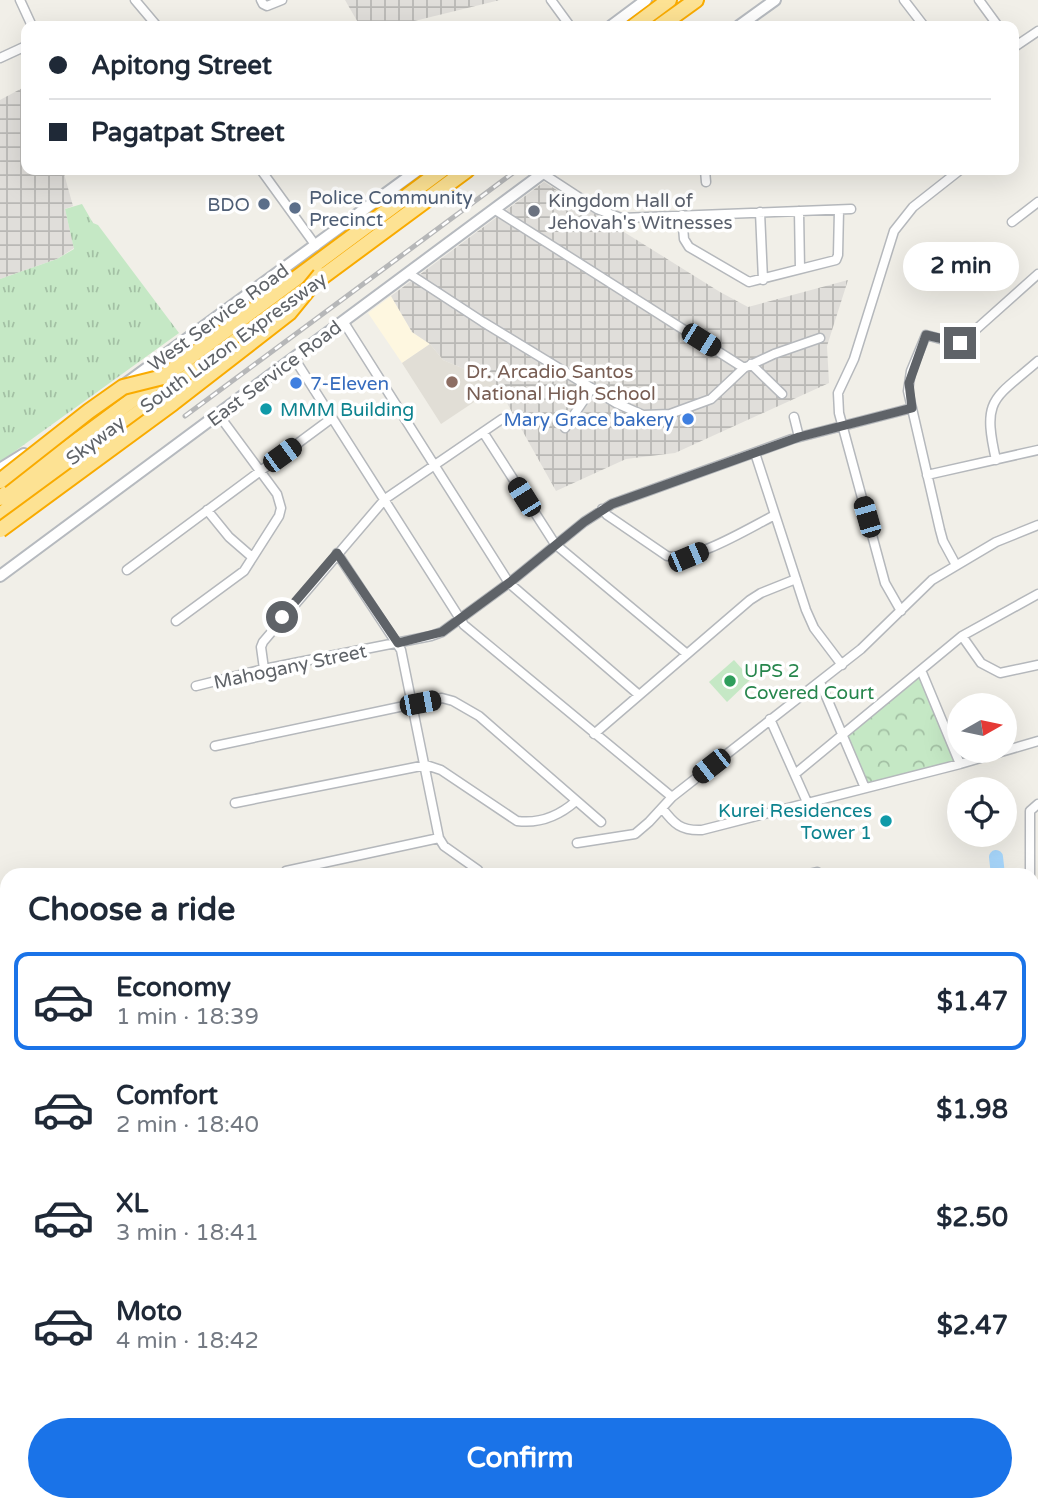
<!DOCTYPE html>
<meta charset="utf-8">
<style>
:root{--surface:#fff;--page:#f2f2f3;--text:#1f2937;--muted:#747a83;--line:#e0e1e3;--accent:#1a73e8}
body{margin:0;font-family:"Varela Round",sans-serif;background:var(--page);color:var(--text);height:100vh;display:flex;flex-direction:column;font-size:26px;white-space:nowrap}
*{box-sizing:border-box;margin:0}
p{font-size:23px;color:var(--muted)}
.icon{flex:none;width:38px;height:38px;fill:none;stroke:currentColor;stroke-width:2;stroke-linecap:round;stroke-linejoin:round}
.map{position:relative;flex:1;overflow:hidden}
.details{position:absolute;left:0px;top:868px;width:1040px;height:644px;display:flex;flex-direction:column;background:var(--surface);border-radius:21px 21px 0 0;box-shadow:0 7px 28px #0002}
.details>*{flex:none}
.top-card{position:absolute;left:21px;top:21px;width:998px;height:154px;border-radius:14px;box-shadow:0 7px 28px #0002;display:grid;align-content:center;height:154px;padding:0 28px;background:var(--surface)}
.needle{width:46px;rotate:81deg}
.fabs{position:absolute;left:947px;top:693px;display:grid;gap:14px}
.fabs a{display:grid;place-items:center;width:70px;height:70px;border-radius:50%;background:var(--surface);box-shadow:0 7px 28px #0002;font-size:35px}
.end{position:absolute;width:32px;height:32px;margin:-16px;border:9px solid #5f6368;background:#fff;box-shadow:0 0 0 4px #fff}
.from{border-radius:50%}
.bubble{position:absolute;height:49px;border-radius:24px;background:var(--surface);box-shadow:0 7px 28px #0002;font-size:23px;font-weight:700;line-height:49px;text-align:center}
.car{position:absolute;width:21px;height:42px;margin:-21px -10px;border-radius:9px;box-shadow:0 0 5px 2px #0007;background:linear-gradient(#222 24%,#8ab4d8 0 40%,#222 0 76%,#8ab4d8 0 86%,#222 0)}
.top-card b{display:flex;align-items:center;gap:24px;height:66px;font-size:26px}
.top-card b+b{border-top:2px solid var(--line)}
.top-card i{width:18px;height:18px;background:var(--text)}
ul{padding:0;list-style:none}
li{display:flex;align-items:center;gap:21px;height:98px;margin:0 14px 10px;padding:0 14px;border:4px solid transparent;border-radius:14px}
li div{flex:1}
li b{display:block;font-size:26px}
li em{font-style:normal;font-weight:700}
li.on{border-color:var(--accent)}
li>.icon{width:63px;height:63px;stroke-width:1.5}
h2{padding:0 28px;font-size:32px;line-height:84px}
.button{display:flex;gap:14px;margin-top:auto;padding:14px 28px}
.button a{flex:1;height:80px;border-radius:42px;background:var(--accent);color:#fff;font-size:28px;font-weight:700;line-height:80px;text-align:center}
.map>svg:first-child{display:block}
.commercial{fill:#fef7e0}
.industrial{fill:url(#industrial-grid)}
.education{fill:#e1ded6}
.grass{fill:url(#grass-tufts)}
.park{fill:url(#park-crowns)}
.pitch{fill:#c5e8c5}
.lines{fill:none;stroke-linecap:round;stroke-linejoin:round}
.river{stroke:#aadaff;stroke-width:14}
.street-casing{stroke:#b5b8bc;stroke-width:11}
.secondary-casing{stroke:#b6babf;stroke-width:14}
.highway-casing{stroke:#f9ab00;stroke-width:18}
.street{stroke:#fff;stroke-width:8}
.secondary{stroke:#fff;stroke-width:10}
.highway{stroke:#fde293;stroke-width:14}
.rail-casing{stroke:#b6b7b8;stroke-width:5}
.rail{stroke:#fff;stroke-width:2.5;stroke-dasharray:8;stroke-linecap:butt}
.highway-bridge-casing{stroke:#f9ab00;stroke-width:18;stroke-linecap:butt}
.highway-bridge{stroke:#fde293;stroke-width:14}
.route{stroke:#5f6368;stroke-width:9}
.service-dot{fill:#5c6f8a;stroke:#fff;stroke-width:2.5}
.worship-dot{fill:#6b7280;stroke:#fff;stroke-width:2.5}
.education-dot{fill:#8d6e63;stroke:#fff;stroke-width:2.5}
.shop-dot{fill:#3f7fe0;stroke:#fff;stroke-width:2.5}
.culture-dot{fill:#0f9aa8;stroke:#fff;stroke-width:2.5}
.leisure-dot{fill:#2e9e5b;stroke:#fff;stroke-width:2.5}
.labels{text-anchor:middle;stroke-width:7;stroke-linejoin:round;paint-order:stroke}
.service-label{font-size:19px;fill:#4e5e75;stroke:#fff;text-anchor:start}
.worship-label{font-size:19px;fill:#5b616d;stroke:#fff;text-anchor:start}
.street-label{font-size:19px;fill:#5f6368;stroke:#fff}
.education-label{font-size:19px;fill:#785e54;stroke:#fff;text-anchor:start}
.shop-label{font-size:19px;fill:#366cbe;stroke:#fff;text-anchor:start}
.culture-label{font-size:19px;fill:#0d838f;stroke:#fff;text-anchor:start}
.leisure-label{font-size:19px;fill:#27864d;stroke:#fff;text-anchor:start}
</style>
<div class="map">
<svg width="1038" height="1512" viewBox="0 0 1038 1512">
<defs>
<pattern id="industrial-grid" width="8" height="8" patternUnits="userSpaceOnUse" patternTransform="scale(1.75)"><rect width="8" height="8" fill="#e0deda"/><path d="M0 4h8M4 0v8" fill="none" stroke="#b9b8b5"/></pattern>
<pattern id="grass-tufts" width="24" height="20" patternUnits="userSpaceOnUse" patternTransform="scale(1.75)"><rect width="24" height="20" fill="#c5e8c5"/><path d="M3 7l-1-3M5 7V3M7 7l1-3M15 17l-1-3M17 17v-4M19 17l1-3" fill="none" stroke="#a3c0a4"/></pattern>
<pattern id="park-crowns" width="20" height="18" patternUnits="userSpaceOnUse" patternTransform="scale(1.75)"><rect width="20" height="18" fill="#c5e8c5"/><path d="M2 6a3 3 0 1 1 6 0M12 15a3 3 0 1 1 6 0" fill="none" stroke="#a3c0a4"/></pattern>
</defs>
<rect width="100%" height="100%" fill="#f1efe8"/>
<!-- commercial -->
<path class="commercial" d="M 391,296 L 412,332 L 430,344 L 402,363 L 368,313 Z
M 0,970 L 7,970 L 7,1505 L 341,1505 L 344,1512 L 0,1512 Z"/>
<!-- industrial -->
<path class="industrial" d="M 345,0 L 500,0 L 394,26 L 360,26 Z
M 26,86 L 26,170 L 63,170 L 73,206 L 65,209 L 74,248 L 57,259 L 0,279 L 0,100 Z
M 544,182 L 720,292 L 748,307 L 848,280 L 827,346 L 829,383 L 675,453 L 626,459 L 556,491 L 498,387 L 483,377 L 443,360 L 430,344 L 412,332 L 391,296 Z"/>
<!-- education -->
<path class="education" d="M 430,344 L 443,360 L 483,377 L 498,386 L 441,424 L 402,363 Z"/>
<!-- grass -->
<path class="grass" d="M 82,204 L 93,223 L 98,225 L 179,333 L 0,462 L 0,279 L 57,259 L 74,249 L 65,209 Z
M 0,1440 L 7,1454 L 7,1505 L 32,1505 L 35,1512 L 0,1512 Z"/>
<!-- park -->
<path class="park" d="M 921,675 L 957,761 L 866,783 L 846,735 Z"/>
<!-- pitch -->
<path class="pitch" d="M 734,660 L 751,679 L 727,702 L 709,682 Z"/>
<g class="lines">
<!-- river -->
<path class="river" d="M 996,857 L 998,875
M 1032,976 L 1038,986"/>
<!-- street casing -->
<g class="street-casing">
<path id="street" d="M 20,0 L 32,26
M 135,0 L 157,26
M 261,0 L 263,4 L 267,6 L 282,0
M 551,0 L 570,26
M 904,0 L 924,26
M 979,0 L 998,26
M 1013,48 L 1038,31
M 0,58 L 26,46
M 261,170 L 316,246
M 705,170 L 706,182
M 542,173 L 597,209 L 621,218 L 851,209
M 494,209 L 744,368
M 799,211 L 800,269
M 760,212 L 763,280
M 682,215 L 684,239 L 689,247 L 749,282 L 836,260 L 838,255 L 839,210
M 1012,222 L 1038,202
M 408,273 L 483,322 L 616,403 L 643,415 L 670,414 L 711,399 L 744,368 L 774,354 L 820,338
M 343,321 L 509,583 L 639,695
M 294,358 L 464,625 L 672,797
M 751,364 L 782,394
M 794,417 L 799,437
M 565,428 L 592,388
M 483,432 L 555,544 L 687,654
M 755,453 L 806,610 L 814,628 L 842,665
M 996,460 C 982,398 993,400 1038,361
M 927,475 L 1038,450
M 602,509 L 607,515 L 667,556 C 693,563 749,528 775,515
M 207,510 L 229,537 L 252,557
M 337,553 L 401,650 L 439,838 L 444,846 L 478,870
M 956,565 L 943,541 L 940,530 L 908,391 L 911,371 L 926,335 L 955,343 L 963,341 L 1038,274
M 127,570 L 332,418
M 901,611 L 885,583 L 839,413 L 838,393 L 854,359 L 894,231 L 913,207 L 960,170
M 176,621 L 244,571 L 279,516 L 281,508 L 277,494 L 218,414
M 962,636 L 981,663 L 1000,673 L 1038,665
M 264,669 L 261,647 L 263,642 L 385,499 L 502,419
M 921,670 L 960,764
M 820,682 L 865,788
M 196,686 L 264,669 L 431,636 L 442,632 L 509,583 L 584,522 L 612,504 L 792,439 L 912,408
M 770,719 L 807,802
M 594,734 L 750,600 L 761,593 L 796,579
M 215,746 L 442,698 L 453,701 L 479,716 L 601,822
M 795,774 L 962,636 L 1038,594
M 235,803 L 426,765 L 441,770 L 517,821 C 540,824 559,816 576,801
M 662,808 C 674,824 681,831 702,830 L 960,764 L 1038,741
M 577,843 L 635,834 L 649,822 L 672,797 L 861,649 L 932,580 L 996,542 L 1038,525
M 286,871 L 439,838
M 804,875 L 817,872 L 821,875
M 1030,875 L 1030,811 L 1038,804
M 1032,887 L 1038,902
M 1032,1062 L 1038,1077
M 1032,1192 L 1038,1190
M 1032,1239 L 1038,1253
M 1032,1324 L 1038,1322
M 1032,1444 L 1038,1441
M 1032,1456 L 1038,1460
M 413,1505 L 416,1512
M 487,1505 L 490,1512
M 887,1512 L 902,1505"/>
</g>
<!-- secondary casing -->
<g class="secondary-casing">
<path id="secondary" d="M 611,26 L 646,0
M 739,26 L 775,0
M 124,385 L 418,170
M 0,469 L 24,454
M 0,576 L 547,170
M 0,964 L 7,964
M 1032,1121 L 1038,1119
M 1032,1388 L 1038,1385
M 557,1505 L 560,1512
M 964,1505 L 965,1512
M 638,1512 L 645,1509 L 647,1512
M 773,1512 L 788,1505"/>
</g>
<!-- highway casing -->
<g class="highway-casing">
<path id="highway" d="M 634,26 L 669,0
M 660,26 L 696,0
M 0,498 L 442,170
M 0,515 L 467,170"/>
</g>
<!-- street -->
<use href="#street" class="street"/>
<!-- secondary -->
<use href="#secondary" class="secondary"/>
<!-- highway -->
<use href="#highway" class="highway"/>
<!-- rail casing -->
<g class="rail-casing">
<path id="rail" d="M 185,416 L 517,170"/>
</g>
<!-- rail -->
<use href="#rail" class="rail"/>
<!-- highway-bridge casing -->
<g class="highway-bridge-casing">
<path id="highway-bridge" d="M 0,481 L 89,411 L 123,387 L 163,377
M 0,530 L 173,403 L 289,313 L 320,275"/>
</g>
<!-- highway-bridge -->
<use href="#highway-bridge" class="highway-bridge"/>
</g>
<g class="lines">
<!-- route -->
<path class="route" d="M 282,617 L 337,553 L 398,643 L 442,632 L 509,583 L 584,522 L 612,504 L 799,437 L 912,408 L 909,383 L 926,335 L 960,343"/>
</g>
<!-- markers -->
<g class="service-dot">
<circle cx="264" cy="204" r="7"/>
<circle cx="295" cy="208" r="7"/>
</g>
<circle class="worship-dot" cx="534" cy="211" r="7"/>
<circle class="education-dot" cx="452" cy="382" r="7"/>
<g class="shop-dot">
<circle cx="296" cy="383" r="7"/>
<circle cx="688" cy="419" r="7"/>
</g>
<g class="culture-dot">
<circle cx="266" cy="409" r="7"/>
<circle cx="886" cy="821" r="7"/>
</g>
<circle class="leisure-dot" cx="730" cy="681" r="7"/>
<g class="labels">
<!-- service labels -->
<g class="service-label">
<text x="309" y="204">Police Community<tspan x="309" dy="22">Precinct</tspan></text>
<text x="250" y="211" text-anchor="end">BDO</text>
</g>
<!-- worship labels -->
<g class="worship-label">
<text x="548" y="207">Kingdom Hall of<tspan x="548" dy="22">Jehovah's Witnesses</tspan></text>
</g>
<!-- street labels -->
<g class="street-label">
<text transform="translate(218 317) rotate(-36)" y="7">West Service Road</text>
<text transform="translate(233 342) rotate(-36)" y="7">South Luzon Expressway</text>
<text transform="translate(274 373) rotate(-37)" y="7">East Service Road</text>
<text transform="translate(95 440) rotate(-37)" y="7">Skyway</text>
<text transform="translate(290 666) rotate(-12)" y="7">Mahogany Street</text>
</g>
<!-- education labels -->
<g class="education-label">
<text x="466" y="378">Dr. Arcadio Santos<tspan x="466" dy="22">National High School</tspan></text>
</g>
<!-- shop labels -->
<g class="shop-label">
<text x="310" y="390">7-Eleven</text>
<text x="674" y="426" text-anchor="end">Mary Grace bakery</text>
</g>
<!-- culture labels -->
<g class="culture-label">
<text x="280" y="416">MMM Building</text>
<text x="872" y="817" text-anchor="end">Kurei Residences<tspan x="872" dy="22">Tower 1</tspan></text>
</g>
<!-- leisure labels -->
<g class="leisure-label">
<text x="744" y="677">UPS 2<tspan x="744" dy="22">Covered Court</tspan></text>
</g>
</g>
</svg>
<div class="fabs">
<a><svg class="needle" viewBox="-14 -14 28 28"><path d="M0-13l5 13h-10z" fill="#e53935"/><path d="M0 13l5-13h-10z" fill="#747a83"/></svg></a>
<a><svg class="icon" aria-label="locate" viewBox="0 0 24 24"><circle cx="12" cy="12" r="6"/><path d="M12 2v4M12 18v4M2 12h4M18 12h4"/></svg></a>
</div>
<i class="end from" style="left:282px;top:617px"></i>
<i class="end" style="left:960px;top:343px"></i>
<div class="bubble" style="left:903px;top:242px;width:116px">2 min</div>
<i class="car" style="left:701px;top:340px;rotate:122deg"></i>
<i class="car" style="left:282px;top:455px;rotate:54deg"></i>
<i class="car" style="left:524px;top:497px;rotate:328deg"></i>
<i class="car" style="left:867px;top:517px;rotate:344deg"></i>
<i class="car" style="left:688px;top:557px;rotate:67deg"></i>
<i class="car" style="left:420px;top:703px;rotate:79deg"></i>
<i class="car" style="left:711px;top:766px;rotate:232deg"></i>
<div class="top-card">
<b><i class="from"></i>Apitong Street</b>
<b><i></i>Pagatpat Street</b>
</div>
<section class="details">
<h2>Choose a ride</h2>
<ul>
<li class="on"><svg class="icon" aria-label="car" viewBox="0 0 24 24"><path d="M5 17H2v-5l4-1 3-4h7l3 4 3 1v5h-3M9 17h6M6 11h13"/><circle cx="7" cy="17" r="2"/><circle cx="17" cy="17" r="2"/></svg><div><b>Economy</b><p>1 min · 18:39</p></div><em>$1.47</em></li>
<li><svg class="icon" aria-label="car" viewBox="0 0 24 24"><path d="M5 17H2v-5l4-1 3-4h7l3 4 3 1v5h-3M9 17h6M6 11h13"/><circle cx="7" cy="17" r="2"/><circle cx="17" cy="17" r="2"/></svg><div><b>Comfort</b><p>2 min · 18:40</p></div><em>$1.98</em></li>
<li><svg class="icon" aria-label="car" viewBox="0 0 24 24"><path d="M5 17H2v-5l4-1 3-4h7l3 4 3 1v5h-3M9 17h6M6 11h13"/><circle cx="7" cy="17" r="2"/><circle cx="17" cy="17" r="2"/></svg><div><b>XL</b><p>3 min · 18:41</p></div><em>$2.50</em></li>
<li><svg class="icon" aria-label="car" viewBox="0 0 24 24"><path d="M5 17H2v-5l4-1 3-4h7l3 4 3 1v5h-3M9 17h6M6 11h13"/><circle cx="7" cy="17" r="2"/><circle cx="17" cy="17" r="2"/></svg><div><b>Moto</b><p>4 min · 18:42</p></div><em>$2.47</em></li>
</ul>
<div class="button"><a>Confirm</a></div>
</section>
</div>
